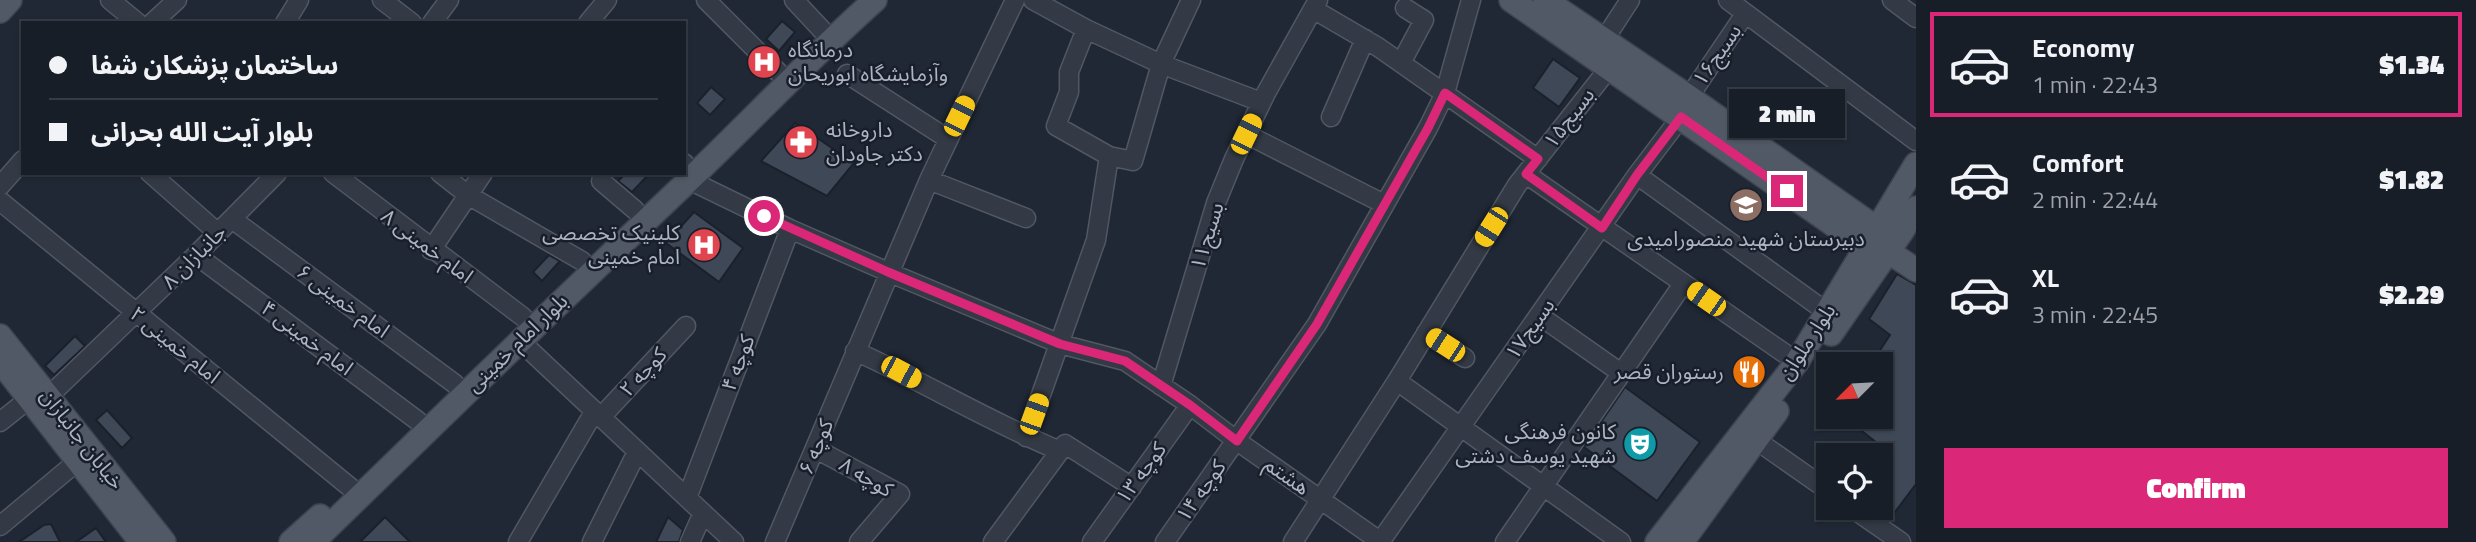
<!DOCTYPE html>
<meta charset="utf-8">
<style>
:root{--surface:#181e28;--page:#252b34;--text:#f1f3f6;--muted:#9fa2a8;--line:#363c45;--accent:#db2777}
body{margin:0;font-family:"Titillium Web","Noto Sans Arabic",sans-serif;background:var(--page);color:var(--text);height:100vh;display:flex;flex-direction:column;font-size:26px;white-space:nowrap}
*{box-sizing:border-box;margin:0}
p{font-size:23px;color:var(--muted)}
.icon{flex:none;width:38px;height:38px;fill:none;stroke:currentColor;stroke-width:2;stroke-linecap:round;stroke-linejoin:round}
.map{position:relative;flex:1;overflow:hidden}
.side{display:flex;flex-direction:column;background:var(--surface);width:560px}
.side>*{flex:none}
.hud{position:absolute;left:21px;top:21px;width:665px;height:154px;border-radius:0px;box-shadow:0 2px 5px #0004,0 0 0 2px var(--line);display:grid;align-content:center;height:154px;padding:0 28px;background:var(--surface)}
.needle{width:46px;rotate:246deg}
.controls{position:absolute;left:1816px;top:352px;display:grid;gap:14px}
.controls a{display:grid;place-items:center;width:77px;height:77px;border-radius:0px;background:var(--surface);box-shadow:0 2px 5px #0004,0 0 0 2px var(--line);font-size:35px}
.end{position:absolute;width:32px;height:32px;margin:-16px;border:9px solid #db2777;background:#fff;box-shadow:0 0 0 4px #fff}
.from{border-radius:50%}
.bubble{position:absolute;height:49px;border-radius:0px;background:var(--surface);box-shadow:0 2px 5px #0004,0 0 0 2px var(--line);font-size:23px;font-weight:800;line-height:49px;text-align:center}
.car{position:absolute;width:21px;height:42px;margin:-21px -10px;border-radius:9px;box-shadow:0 0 5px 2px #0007;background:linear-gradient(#f5c518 24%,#345 0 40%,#f5c518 0 76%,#345 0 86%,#f5c518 0)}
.hud b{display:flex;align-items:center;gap:24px;height:66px;font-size:26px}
.hud b+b{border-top:2px solid var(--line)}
.hud i{width:18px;height:18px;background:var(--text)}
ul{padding:12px 0 0;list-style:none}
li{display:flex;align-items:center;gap:21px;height:105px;margin:0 14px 10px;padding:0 14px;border:4px solid transparent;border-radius:0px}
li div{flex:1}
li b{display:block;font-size:26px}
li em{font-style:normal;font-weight:800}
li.on{border-color:var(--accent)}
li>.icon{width:63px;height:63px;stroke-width:1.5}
.primary-button{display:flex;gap:14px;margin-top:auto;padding:14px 28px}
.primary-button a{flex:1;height:80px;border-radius:0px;background:var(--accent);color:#fff;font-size:28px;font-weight:800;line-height:80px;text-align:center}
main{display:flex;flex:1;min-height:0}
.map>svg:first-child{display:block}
.building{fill:#3e4857;stroke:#1b212c;stroke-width:2}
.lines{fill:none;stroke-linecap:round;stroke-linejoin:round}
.minor-casing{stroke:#515763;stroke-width:21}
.major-casing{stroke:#3d434f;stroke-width:26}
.minor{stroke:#333a45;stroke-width:18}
.major{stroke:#515966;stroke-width:23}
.route{stroke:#db2777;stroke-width:9}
.labels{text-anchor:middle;stroke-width:5;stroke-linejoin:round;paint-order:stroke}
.poi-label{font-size:21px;fill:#adb4c2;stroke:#191f2a;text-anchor:end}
.street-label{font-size:21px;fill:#adb4c2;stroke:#191f2a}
</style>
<main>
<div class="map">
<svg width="1916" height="542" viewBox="0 0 1916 542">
<rect width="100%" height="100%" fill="#202835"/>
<!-- building -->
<path class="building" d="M 782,21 L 795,32 L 779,51 L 766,39 Z
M 1553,59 L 1580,78 L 1559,107 L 1533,88 Z
M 711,87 L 725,99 L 710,115 L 697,103 Z
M 795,123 L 854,163 L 827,196 L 761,161 Z
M 626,173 L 650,173 L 632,192 L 618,181 Z
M 694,212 L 743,248 L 719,282 L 666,243 Z
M 549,255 L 560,261 L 542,281 L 533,272 Z
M 1897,274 L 1916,285 L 1916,484 L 1892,516 L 1881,508 L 1881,468 L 1892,455 L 1843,416 L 1881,416 L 1881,364 L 1871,364 L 1890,335 L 1869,319 Z
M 75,336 L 85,346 L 54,375 L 45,366 Z
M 1625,387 L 1700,442 L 1657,501 L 1584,447 Z
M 107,410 L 132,438 L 122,448 L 96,420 Z
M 385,517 L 410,542 L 360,542 Z
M 668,517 L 683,530 L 679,542 L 656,542 Z
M 51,524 L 60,542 L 19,542 L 44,525 Z
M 96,528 L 106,542 L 76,542 Z"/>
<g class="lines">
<!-- minor casing -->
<g class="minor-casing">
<path id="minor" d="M 110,0 L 138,23
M 382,0 L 412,23
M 706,0 L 778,72
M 794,0 L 822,30
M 1033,0 L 1086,29 L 1161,64 L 1261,102 L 1318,0
M 1728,0 L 1916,141
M 1892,0 L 1916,18
M 1313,9 L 1378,47 L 1538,159
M 152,23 L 177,0
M 285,23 L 299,0
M 432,23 L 449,0
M 588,23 L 607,0
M 1086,29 L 1069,72 L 1069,92 L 1056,126 L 1109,156 L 1133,161 L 1161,64 L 1191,0
M 1604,40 L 1630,0
M 1401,63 L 1424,20 L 1405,8
M 847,74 L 948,139
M 1689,97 L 1745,14
M 1331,117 L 1365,39
M 1246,134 L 1384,204
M 684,163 L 685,164
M 150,173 L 218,233
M 333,173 L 523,317
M 440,173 L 468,195 L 582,261
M 1526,174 L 1797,362
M 1637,175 L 1828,313
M 689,180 L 790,229 L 888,272 L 1060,344 L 1125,361 L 1190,405 L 1237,441 L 1381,542
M 929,180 L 1026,218
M 601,181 L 635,210
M 0,186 L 23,160
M 0,201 L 351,488
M 232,219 L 455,384
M 431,250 L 483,173
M 196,255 L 418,421
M 1540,316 L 1621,373
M 1426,333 L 1465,358
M 520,341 L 734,542
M 855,351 C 924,382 990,422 1060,451
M 1397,381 L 1621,542
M 1161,386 L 1216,203 L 1234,159 L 1266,93
M 49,396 L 196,255 L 277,173
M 600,418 L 686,326
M 0,422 L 30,398
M 1026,437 L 1096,240 L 1109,156
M 1756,440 L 1829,491
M 816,449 L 900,494 L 859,542
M 687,498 L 790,229
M 1852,508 L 1901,542
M 0,526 L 79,460
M 518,542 L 594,412
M 592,542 L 637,452
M 690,542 L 703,513
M 775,542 L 929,180 L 1015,0
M 993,542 L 1065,444 L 1132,487
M 1092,542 L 1190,405
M 1165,542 L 1317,324 L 1428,128 L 1445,93 L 1471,0
M 1293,542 L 1397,381 L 1517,185 L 1609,68
M 1380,542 L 1637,175 L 1681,117
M 1505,542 L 1683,284"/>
</g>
<!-- major casing -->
<g class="major-casing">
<path id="major" d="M 1511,0 L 1864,246 L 1889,252 L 1916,270
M 1545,0 L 1689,97 L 1876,228 L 1882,240
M 0,11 L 10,0
M 1831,334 L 1903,230 L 1916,208
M 0,336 L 164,542
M 0,361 L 141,542
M 291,542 L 320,516
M 313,542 C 437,421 562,300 688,181 C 751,121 810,58 875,0
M 1657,542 L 1797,362 L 1916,164
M 1682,542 L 1777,411"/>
</g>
<!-- minor -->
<use href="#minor" class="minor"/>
<!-- major -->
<use href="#major" class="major"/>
</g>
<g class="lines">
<!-- route -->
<path class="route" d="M 764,216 L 888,272 L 1060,344 L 1125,361 L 1190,405 L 1237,441 L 1317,324 L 1428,128 L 1445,93 L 1538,159 L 1526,174 L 1602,228 L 1637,175 L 1681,117 L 1787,191"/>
</g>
<!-- icons -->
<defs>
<g id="hospital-disc" transform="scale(1.75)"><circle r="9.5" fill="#e0444e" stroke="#191f2a"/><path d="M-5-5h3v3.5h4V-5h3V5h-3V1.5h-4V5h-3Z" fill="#fff"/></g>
<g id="pharmacy-disc" transform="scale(1.75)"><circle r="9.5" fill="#e0444e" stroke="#191f2a"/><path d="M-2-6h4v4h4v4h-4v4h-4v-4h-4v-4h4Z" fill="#fff"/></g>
<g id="school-disc" transform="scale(1.75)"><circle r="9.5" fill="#8d6e63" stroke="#191f2a"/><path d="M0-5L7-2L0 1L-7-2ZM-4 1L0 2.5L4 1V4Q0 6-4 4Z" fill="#fff"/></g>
<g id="restaurant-disc" transform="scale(1.75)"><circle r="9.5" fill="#e8710a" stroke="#191f2a"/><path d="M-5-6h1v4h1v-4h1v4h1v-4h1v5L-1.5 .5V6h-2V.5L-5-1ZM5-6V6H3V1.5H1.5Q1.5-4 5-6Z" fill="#fff"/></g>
<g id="theatre-disc" transform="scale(1.75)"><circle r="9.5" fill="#0f9aa8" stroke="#191f2a"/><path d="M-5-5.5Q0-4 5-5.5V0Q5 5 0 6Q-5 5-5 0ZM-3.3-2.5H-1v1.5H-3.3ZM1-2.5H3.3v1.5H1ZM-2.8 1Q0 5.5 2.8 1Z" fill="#fff"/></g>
</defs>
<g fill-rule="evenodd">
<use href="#hospital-disc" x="764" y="62"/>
<use href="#pharmacy-disc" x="801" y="142"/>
<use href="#school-disc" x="1746" y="205"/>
<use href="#hospital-disc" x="704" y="245"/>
<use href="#restaurant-disc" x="1749" y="372"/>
<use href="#theatre-disc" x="1640" y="444"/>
</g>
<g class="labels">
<!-- poi labels -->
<g class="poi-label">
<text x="788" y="57" text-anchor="start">درمانگاه<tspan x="788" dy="24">وآزمایشگاه ابوریحان</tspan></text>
<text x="826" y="137" text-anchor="start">داروخانه<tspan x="826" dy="24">دکتر جاودان</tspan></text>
<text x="680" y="240">کلینیک تخصصی<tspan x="680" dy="24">امام خمینی</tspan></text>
<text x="1746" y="246" text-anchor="middle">دبیرستان شهید منصورامیدی</text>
<text x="1724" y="379">رستوران قصر</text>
<text x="1616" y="439">کانون فرهنگی<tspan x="1616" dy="24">شهید یوسف دشتی</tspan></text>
</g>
<!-- street labels -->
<g class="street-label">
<text transform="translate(1717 55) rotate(-56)" y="7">بسیج۱۶</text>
<text transform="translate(1569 118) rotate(-53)" y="7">بسیج۱۵</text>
<text transform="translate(1207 236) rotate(-73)" y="7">بسیج۱۱</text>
<text transform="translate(427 246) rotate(37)" y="7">امام خمینی ۸</text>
<text transform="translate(194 257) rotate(-45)" y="7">جانبازان ۸</text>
<text transform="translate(343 301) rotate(36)" y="7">امام خمینی ۶</text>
<text transform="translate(1530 329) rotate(-55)" y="7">بسیج۱۷</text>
<text transform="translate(307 338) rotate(37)" y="7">امام خمینی ۴</text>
<text transform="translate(1807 342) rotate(-57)" y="7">بلوار ملوان</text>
<text transform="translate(517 343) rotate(-44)" y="7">بلوار امام خمینی</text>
<text transform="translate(175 345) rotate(39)" y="7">امام خمینی ۲</text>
<text transform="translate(738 363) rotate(-69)" y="7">کوچه ۴</text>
<text transform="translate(643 372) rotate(-47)" y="7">کوچه ۲</text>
<text transform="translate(82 439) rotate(52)" y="7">خیابان جانبازان</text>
<text transform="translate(816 447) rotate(-67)" y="7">کوچه ۶</text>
<text transform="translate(1141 473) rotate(-54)" y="7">کوچه ۱۳</text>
<text transform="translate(1287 476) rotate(35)" y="7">هشتم</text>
<text transform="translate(866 477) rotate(30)" y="7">کوچه ۸</text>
<text transform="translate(1201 491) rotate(-55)" y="7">کوچه ۱۴</text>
</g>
</g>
</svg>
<div class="controls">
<a><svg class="needle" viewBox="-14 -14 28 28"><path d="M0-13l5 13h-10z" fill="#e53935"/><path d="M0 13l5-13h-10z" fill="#9fa2a8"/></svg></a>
<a><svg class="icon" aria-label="locate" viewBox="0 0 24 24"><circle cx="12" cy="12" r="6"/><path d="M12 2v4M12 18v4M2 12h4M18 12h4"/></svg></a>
</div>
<i class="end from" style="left:764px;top:216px"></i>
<i class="end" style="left:1787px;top:191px"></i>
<div class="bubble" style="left:1729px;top:89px;width:116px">2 min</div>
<i class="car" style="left:959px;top:116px;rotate:26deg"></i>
<i class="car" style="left:1246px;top:134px;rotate:26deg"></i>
<i class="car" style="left:1491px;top:227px;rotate:212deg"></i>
<i class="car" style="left:1706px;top:299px;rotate:305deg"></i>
<i class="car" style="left:1445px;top:345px;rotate:303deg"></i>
<i class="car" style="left:901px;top:372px;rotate:118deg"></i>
<i class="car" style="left:1034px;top:414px;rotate:20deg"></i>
<div class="hud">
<b><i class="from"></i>ساختمان پزشکان شفا</b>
<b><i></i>بلوار آیت الله بحرانی</b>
</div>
</div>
<section class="side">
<ul>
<li class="on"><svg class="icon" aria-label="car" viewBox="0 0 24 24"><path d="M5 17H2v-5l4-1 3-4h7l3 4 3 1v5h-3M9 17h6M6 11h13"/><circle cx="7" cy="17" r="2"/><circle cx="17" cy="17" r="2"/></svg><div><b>Economy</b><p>1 min · 22:43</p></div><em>$1.34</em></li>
<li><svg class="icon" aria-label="car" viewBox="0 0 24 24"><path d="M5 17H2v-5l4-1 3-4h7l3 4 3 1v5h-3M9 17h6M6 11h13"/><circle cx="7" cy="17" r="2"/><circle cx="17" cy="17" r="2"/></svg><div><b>Comfort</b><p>2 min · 22:44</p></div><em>$1.82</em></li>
<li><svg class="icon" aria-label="car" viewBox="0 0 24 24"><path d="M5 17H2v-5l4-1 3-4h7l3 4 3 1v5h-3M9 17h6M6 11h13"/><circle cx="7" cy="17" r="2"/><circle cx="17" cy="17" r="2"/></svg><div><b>XL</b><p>3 min · 22:45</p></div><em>$2.29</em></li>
</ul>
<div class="primary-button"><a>Confirm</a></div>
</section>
</main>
